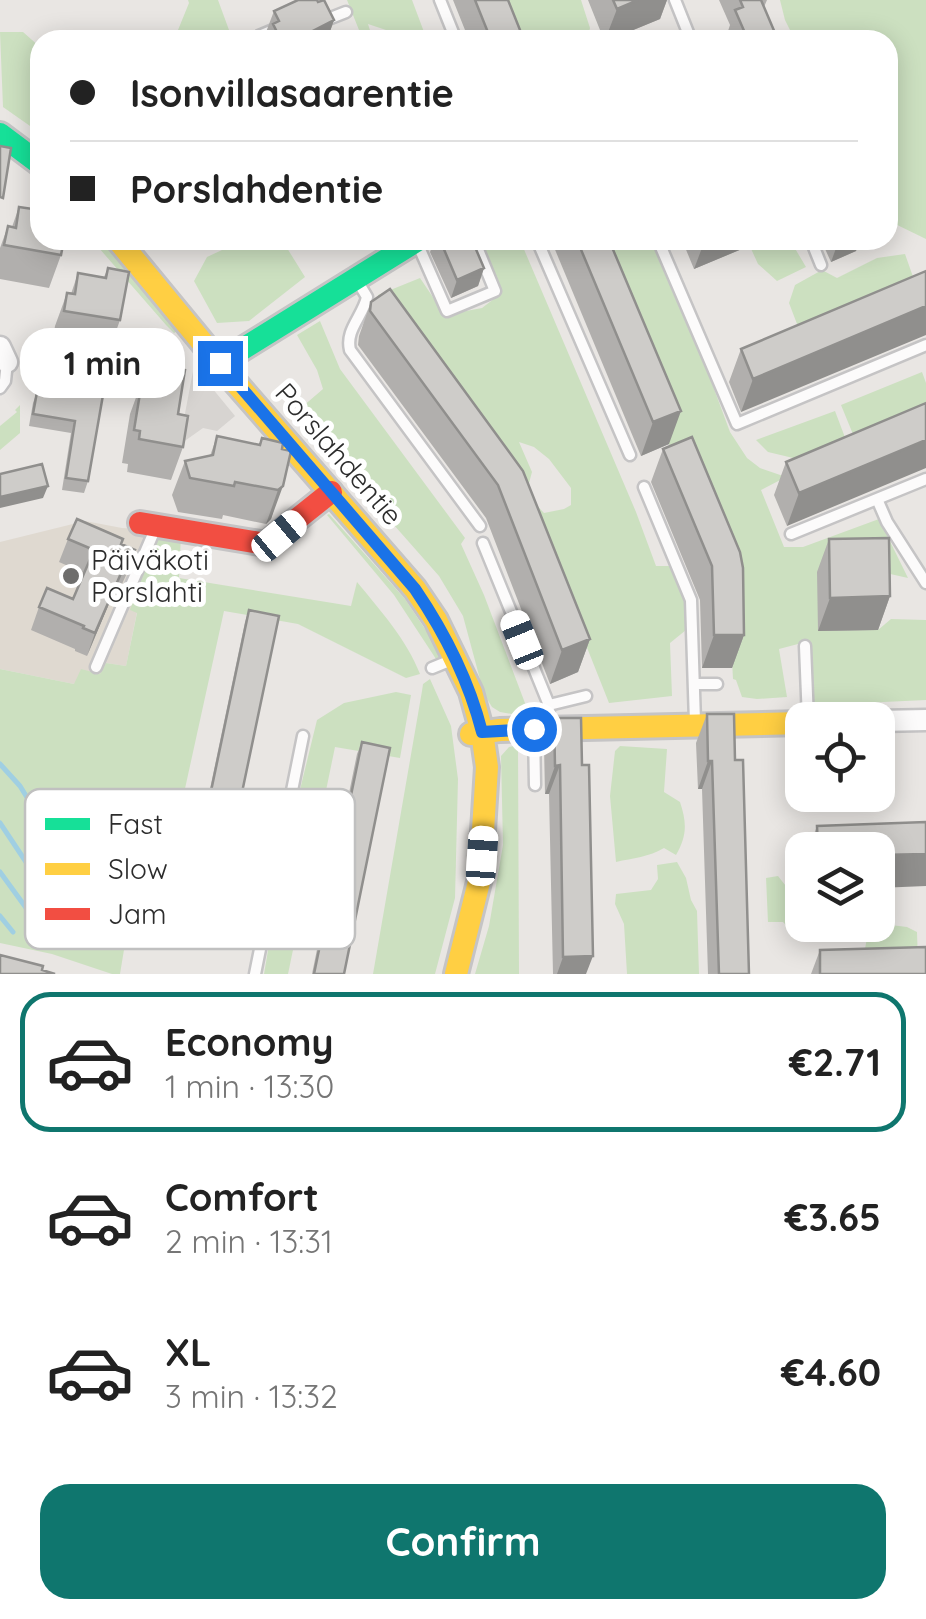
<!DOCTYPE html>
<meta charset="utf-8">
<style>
:root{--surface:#fff;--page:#f2f2f2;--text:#222;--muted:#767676;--line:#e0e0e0;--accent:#0f766e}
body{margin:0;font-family:Quicksand,sans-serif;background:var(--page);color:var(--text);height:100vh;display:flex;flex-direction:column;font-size:38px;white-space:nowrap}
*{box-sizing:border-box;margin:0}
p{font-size:32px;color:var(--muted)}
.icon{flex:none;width:55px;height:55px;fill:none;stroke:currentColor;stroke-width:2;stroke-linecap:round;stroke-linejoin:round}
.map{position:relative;height:974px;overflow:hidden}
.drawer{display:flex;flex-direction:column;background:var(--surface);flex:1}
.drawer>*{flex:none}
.top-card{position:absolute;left:30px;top:30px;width:868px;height:220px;border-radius:30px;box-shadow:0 5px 25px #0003;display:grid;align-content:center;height:220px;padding:0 40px;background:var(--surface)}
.tools{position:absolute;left:785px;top:702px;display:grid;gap:20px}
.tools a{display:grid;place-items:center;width:110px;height:110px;border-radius:20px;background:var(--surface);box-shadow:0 5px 25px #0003;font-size:50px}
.end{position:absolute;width:45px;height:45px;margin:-22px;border:12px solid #1a73e8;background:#fff;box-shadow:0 0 0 5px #fff}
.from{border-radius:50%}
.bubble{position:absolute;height:70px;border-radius:30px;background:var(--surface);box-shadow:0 5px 25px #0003;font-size:32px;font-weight:800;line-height:70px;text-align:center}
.car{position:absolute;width:30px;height:60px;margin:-30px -15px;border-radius:12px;box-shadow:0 0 8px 2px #0007;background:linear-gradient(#fff 24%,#345 0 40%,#fff 0 76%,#345 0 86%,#fff 0)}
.top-card b{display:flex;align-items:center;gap:35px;height:95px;font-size:38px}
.top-card b+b{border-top:2px solid var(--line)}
.top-card i{width:25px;height:25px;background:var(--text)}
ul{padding:18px 0 0;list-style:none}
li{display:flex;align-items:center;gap:30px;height:140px;margin:0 20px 15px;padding:0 20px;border:5px solid transparent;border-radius:30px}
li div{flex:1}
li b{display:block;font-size:38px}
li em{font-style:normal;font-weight:800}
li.active{border-color:var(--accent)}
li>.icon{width:90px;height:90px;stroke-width:1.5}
.button{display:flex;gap:20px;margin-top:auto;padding:20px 40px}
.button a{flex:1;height:115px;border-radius:30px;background:var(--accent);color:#fff;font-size:40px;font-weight:800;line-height:115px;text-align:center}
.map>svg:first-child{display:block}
.education{fill:#dfd9d0}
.green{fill:#cce0c0;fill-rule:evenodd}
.plaza{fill:#d7d4d1}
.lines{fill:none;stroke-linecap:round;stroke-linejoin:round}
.stream{stroke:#a0cfe2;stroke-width:5}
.lane-casing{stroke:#c5c4c5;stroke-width:15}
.street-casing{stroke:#c5c4c5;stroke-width:25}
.fast-casing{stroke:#c5c4c5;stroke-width:28}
.slow-casing{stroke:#c5c4c5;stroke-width:28}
.jam-casing{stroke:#c5c4c5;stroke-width:28}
.lane{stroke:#fcfbfb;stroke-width:10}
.street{stroke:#fcfbfb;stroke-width:20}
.fast{stroke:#16e098;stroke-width:22}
.slow{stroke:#ffcf43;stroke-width:22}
.jam{stroke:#f24e42;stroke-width:22}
.wall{fill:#b1afad}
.shaded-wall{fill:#908f8d}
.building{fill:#ceccc9;stroke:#908f8d;stroke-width:2.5}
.route{stroke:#1a73e8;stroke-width:12}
.poi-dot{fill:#6e6d6c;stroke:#fff;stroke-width:4}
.labels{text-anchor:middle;stroke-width:10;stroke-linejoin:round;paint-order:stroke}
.street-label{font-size:28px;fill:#2c2c2c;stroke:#fff}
.poi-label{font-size:28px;fill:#2c2c2c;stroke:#fff;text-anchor:start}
.key{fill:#fff;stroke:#c0c0c0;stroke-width:2.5}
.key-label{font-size:28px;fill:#2c2c2c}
</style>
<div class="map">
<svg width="926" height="974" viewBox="0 0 926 974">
<rect width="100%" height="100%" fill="#e9e6e3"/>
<!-- education -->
<path class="education" d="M 85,521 L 122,528 L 158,530 L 131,610 L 137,612 L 126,666 L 106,663 L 101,674 L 74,684 L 0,669 L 0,542 Z"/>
<!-- green -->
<path class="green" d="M 188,0 L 218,0 L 229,30 L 235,40 L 186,40 L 187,38 L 178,30 L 189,3 Z
M 347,0 L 412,0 L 427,40 L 399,40 L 386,30 L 368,24 L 373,40 L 363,40 Z
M 485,0 L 581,0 L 590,28 L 587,40 L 502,40 Z
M 780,0 L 926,0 L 926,239 L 889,221 L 888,217 L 888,40 L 795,40 L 785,20 Z
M 0,32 L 23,32 L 40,47 L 40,133 L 3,107 Z
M 92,240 L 102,240 L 179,330 L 174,333 L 166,325 Z
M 221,240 L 282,240 L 305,277 L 249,321 L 217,323 L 194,281 L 207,257 L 222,250 Z
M 482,240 L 520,240 L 636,512 L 656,566 L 670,566 L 685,598 L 686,630 L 670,643 L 672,696 L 609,703 L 526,494 L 377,317 L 378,295 L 420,278 L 445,315 L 482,308 L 499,295 ZM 519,442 L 534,447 L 549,459 L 571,488 L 571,505 L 564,509 L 544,513 L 526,494 L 532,472 Z
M 583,240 L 651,240 L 700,351 L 730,432 L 747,458 L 760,468 L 786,477 L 761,490 L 784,547 L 803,547 L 879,519 L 908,578 L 877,571 L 818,630 L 878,630 L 891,619 L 926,620 L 926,700 L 820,705 L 811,700 L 798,644 L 779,649 L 787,697 L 757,699 L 742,697 L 736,680 L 733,679 L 728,585 Z
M 747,240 L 790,240 L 806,267 L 777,281 L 758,264 Z
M 905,254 L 918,291 L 802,337 L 789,303 L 795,285 L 822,270 L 837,278 L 877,258 Z
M 320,321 L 340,369 L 465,538 L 461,544 L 484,595 L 528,711 L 512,714 L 500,712 L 492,707 L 484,694 L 463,616 L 439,576 L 295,413 L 323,389 L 317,370 L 297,335 Z
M 922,372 L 926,383 L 926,416 L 857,444 L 841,405 Z
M 20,405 L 20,433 L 0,450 L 0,426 L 17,412 L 15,410 Z
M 835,411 L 849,448 L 814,463 L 768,452 L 756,440 Z
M 329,514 L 405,599 L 427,632 L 440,657 L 436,659 L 394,595 L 327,515 Z
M 158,530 L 181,535 L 179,578 L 351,606 L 357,582 C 380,610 407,640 420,674 L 406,678 L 298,624 L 224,611 L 168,866 L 134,889 L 120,974 L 112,974 L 52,954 L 0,943 L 0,669 L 74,684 L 81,669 L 100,674 L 106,663 L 126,666 L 137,613 L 130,610 Z
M 430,679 L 451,726 L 458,779 L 455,898 L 435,974 L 373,974 L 422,691 L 423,684 Z
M 396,692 L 411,695 L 400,758 L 335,747 L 288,974 L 264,974 L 281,874 L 299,871 L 302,858 L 288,859 L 287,845 L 305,847 L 306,836 L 293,830 L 296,820 L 310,822 L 315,805 L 297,802 L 317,720 L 344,703 Z
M 518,745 L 519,974 L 475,974 L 489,926 L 503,845 L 501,756 L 509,747 Z
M 620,746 L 667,749 L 664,792 L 680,802 C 687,823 687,836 676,855 L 664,848 C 649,857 633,858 616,862 L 610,796 L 615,751 Z
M 677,862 L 686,878 L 691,900 L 697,911 L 699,974 L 627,974 L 624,924 L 615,904 L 616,894 L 651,890 L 658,879 L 657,865 Z
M 778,876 L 793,895 L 802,899 L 802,925 L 823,925 L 822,930 L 803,931 L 795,935 L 783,922 L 768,922 L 766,878 Z
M 891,925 L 907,927 L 917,932 L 918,962 L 865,949 L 868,932 L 877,926 Z"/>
<!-- plaza -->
<path class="plaza" d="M 194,366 L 235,416 L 217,431 L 203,428 L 179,445 Z"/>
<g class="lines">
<!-- stream -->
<path class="stream" d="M 0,764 L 20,786 L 36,812 L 60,839
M 0,823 L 40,883
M 67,852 L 104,917
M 0,872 L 32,916
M 0,916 L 13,932"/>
<!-- lane casing -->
<g class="lane-casing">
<path id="lane" d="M 440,0 L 456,40
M 675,0 L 691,40
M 323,21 L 346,12
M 259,36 L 278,28
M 537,240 L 630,455
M 658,240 L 737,424 L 926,345
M 811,240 L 821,265
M 418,245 L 447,311 L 495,291 L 474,240
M 358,282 L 367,297 C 363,316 345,330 350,350 L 480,526
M 0,388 L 5,381 L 7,362
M 644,487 L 691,600 L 695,722
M 877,499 L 887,522 L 926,583
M 791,534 L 926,479
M 483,543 L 549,705 L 548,724
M 805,646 L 808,720
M 96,667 L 156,527
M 432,668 L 454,659
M 694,684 L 717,684
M 549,705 L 586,696
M 534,730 L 535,785
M 255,974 L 303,736"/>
</g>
<!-- street casing -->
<g class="street-casing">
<path id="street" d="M 0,347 L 7,362
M 878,721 L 926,720"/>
</g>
<!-- fast casing -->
<g class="fast-casing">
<path id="fast" d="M 0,134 L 40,164
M 220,363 L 418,240"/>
</g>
<!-- slow casing -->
<g class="slow-casing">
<path id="slow" d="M 118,240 L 234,381 L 415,589 L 436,620 L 471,692 L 482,732 L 487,767 L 480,878 L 456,974
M 471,734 L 500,730 L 802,723"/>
</g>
<!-- jam casing -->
<g class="jam-casing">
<path id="jam" d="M 140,523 L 266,544 L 331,492"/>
</g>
<!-- lane -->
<use href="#lane" class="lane"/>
<!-- street -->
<use href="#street" class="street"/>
<!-- fast -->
<use href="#fast" class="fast"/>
<!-- slow -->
<use href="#slow" class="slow"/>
<!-- jam -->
<use href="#jam" class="jam"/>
</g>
<!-- wall -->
<path class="wall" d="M 453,0 L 508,0 L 524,40 L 469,40 Z
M 588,0 L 667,0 L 660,19 L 609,40 L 604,40 Z
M 719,0 L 767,0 L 764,7 L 778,40 L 727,40 L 726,37 L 730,25 Z
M 274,11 L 334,20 L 327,40 L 263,40 Z
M 19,207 L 61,255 L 49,288 L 0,279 L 0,248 L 8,226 L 12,227 Z
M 435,240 L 472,240 L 484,268 L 478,286 L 451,298 L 430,252 Z
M 551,240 L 609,240 L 669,444 L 641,456 Z
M 682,240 L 751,240 L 749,246 L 694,269 Z
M 821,240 L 860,240 L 856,251 L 831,262 Z
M 108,268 L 120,320 L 108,354 L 52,344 L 55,326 L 67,293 L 71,294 L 78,273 L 104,277 Z
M 926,271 L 741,412 L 729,382 L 741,349 Z
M 390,289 L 590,639 L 578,672 L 550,684 L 486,518 L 358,345 L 359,336 L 371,302 Z
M 151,368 L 178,414 L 183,447 L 171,480 L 127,472 L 128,464 L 122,463 L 130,414 L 142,381 L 146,381 Z
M 53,389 L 103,395 L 88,481 L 84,493 L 62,490 L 71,433 L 29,426 L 33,403 L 37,392 L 51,394 Z
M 926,403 L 787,526 L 774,495 L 786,462 Z
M 217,436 L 259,445 L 262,438 L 282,449 L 291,451 L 271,519 L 266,524 L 223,515 L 222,519 L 178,512 L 172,495 L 185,461 L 210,456 Z
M 663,449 L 744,635 L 732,668 L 702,668 L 700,600 L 651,482 Z
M 68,539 L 121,544 L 127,573 L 117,595 L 113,594 L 87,656 L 75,651 L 75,649 L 31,630 L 39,607 L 73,599 L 84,573 L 59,562 Z
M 829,539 L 890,596 L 878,630 L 818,631 L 817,572 Z
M 249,610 L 223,883 L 218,895 L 189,889 L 245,622 Z
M 707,714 L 735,760 L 749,974 L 708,974 L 702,789 L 698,789 L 696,743 Z
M 554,718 L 586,974 L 553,974 L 549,794 L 545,794 L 544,746 Z
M 362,742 L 344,974 L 312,974 L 357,754 Z
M 817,826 L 878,850 L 808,850 Z
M 820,950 L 926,974 L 811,974 Z"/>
<!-- shaded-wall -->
<path class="shaded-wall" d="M 638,0 L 667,0 L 660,19 L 609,40 L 605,40 L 617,9 Z
M 334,20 L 327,40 L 295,40 Z
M 705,240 L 751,240 L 749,246 L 694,269 Z
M 839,240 L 860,240 L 856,251 L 831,262 Z
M 484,268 L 478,286 L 451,298 L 457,280 Z
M 926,306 L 926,335 L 741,412 L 753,379 Z
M 681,411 L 669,444 L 641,456 L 653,422 Z
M 926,440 L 926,468 L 787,526 L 799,493 Z
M 48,486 L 43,498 L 0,508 L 0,497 Z
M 283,486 L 271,519 L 266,524 L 278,490 Z
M 122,571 L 113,594 L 87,656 L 95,633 Z
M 890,596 L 878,630 L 818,631 L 830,598 Z
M 714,635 L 744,635 L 732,668 L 702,668 Z
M 590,639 L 578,672 L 550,684 L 562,650 Z
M 708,761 L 712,761 L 702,789 L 698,789 Z
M 560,765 L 549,794 L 545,794 L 555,766 Z
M 926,854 L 926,886 L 878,888 L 878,855 Z
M 593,956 L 586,974 L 557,974 L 563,957 Z"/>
<!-- building -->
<path class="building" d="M 298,0 L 317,0 L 318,2 L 324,0 L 334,20 L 295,40 L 281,40 L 273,24 L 279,21 L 274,11 Z
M 475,0 L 508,0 L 524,40 L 491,40 Z
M 613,0 L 638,0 L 617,9 Z
M 740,0 L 761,0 L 778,40 L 748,40 L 735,10 L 743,7 Z
M 0,146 L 11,148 L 3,198 L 0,197 Z
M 19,207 L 40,210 L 40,240 L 64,240 L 61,255 L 4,245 L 8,226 L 16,228 Z
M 440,240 L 472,240 L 484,268 L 457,280 Z
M 577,240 L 609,240 L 681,411 L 653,422 Z
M 108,268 L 129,272 L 120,320 L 64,311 L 67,293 L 75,294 L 78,273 L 106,278 Z
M 926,271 L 926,306 L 753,379 L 741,349 Z
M 390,289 L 523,471 L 590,639 L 562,650 L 498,485 L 370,311 L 371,302 Z
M 161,366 L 185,370 L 178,414 L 188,416 L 183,447 L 139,439 L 140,431 L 134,430 L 142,381 L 149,382 L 151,368 L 160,370 Z
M 53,389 L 103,395 L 88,481 L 66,478 L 75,421 L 33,414 L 37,392 L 52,394 Z
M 926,403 L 926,440 L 799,493 L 786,462 Z
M 217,436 L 260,445 L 262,438 L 283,443 L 282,449 L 291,451 L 283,486 L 278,490 L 235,482 L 234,486 L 190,478 L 185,461 L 213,455 Z
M 692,437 L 740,552 L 743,568 L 744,635 L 714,635 L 712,566 L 663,449 Z
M 42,464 L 48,486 L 0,497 L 0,474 Z
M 77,519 L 123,539 L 121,544 L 135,550 L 126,572 L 122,571 L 95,633 L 83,628 L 84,626 L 39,607 L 47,588 L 73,599 L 94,550 L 68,539 Z
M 889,538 L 890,596 L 830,598 L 829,539 Z
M 249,610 L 279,616 L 223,883 L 193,877 Z
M 707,714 L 734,714 L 735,760 L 743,760 L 749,974 L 719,974 L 712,761 L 708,761 Z
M 554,718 L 581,718 L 582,765 L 589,765 L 593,956 L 563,957 L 560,765 L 555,766 Z
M 362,742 L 390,748 L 344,974 L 314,974 Z
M 926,822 L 926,854 L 878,855 L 878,850 L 818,850 L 817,826 Z
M 926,947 L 926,974 L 820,974 L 820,950 Z
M 0,955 L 43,966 L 42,970 L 55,974 L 0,974 Z"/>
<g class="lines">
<!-- route -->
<path class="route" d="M 220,363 L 415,589 C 445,633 469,681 482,732 L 534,729"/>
</g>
<!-- markers -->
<circle class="poi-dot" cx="71" cy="576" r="10"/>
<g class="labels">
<!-- street labels -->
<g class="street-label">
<text transform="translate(339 454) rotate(49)" y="10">Porslahdentie</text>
</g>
<!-- poi labels -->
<g class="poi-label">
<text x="91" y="570">Päiväkoti<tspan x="91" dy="32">Porslahti</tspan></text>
</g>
</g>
<!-- legend -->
<rect x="25" y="789" width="330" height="160" rx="15" class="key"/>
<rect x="45" y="818" width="45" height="12" fill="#16e098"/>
<rect x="45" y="863" width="45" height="12" fill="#ffcf43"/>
<rect x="45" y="908" width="45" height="12" fill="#f24e42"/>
<g class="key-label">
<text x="108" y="834">Fast</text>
<text x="108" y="879">Slow</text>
<text x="108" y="924">Jam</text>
</g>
</svg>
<div class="tools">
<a><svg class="icon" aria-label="locate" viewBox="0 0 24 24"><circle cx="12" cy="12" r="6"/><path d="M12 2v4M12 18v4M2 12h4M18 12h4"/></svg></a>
<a><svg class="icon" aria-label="layers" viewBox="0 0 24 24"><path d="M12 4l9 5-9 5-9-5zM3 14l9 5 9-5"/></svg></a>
</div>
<i class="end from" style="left:534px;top:729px"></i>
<i class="end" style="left:220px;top:363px"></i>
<div class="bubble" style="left:20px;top:328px;width:165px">1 min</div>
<i class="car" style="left:279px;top:536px;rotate:50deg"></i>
<i class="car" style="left:522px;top:640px;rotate:338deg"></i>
<i class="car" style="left:482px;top:856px;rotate:4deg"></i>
<div class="top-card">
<b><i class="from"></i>Isonvillasaarentie</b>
<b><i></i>Porslahdentie</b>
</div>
</div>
<section class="drawer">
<ul>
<li class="active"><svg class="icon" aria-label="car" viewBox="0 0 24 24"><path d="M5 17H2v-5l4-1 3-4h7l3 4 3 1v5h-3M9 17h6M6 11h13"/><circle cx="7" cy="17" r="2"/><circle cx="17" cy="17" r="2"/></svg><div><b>Economy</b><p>1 min · 13:30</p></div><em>€2.71</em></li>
<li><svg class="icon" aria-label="car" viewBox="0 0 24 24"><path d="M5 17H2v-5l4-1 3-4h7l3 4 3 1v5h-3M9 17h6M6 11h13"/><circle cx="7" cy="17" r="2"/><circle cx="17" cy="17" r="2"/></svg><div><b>Comfort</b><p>2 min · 13:31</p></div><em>€3.65</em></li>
<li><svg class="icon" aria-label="car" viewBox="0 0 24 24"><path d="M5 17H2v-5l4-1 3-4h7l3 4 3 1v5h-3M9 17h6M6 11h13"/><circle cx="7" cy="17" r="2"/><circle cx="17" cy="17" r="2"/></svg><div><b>XL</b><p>3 min · 13:32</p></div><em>€4.60</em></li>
</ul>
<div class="button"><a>Confirm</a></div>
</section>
